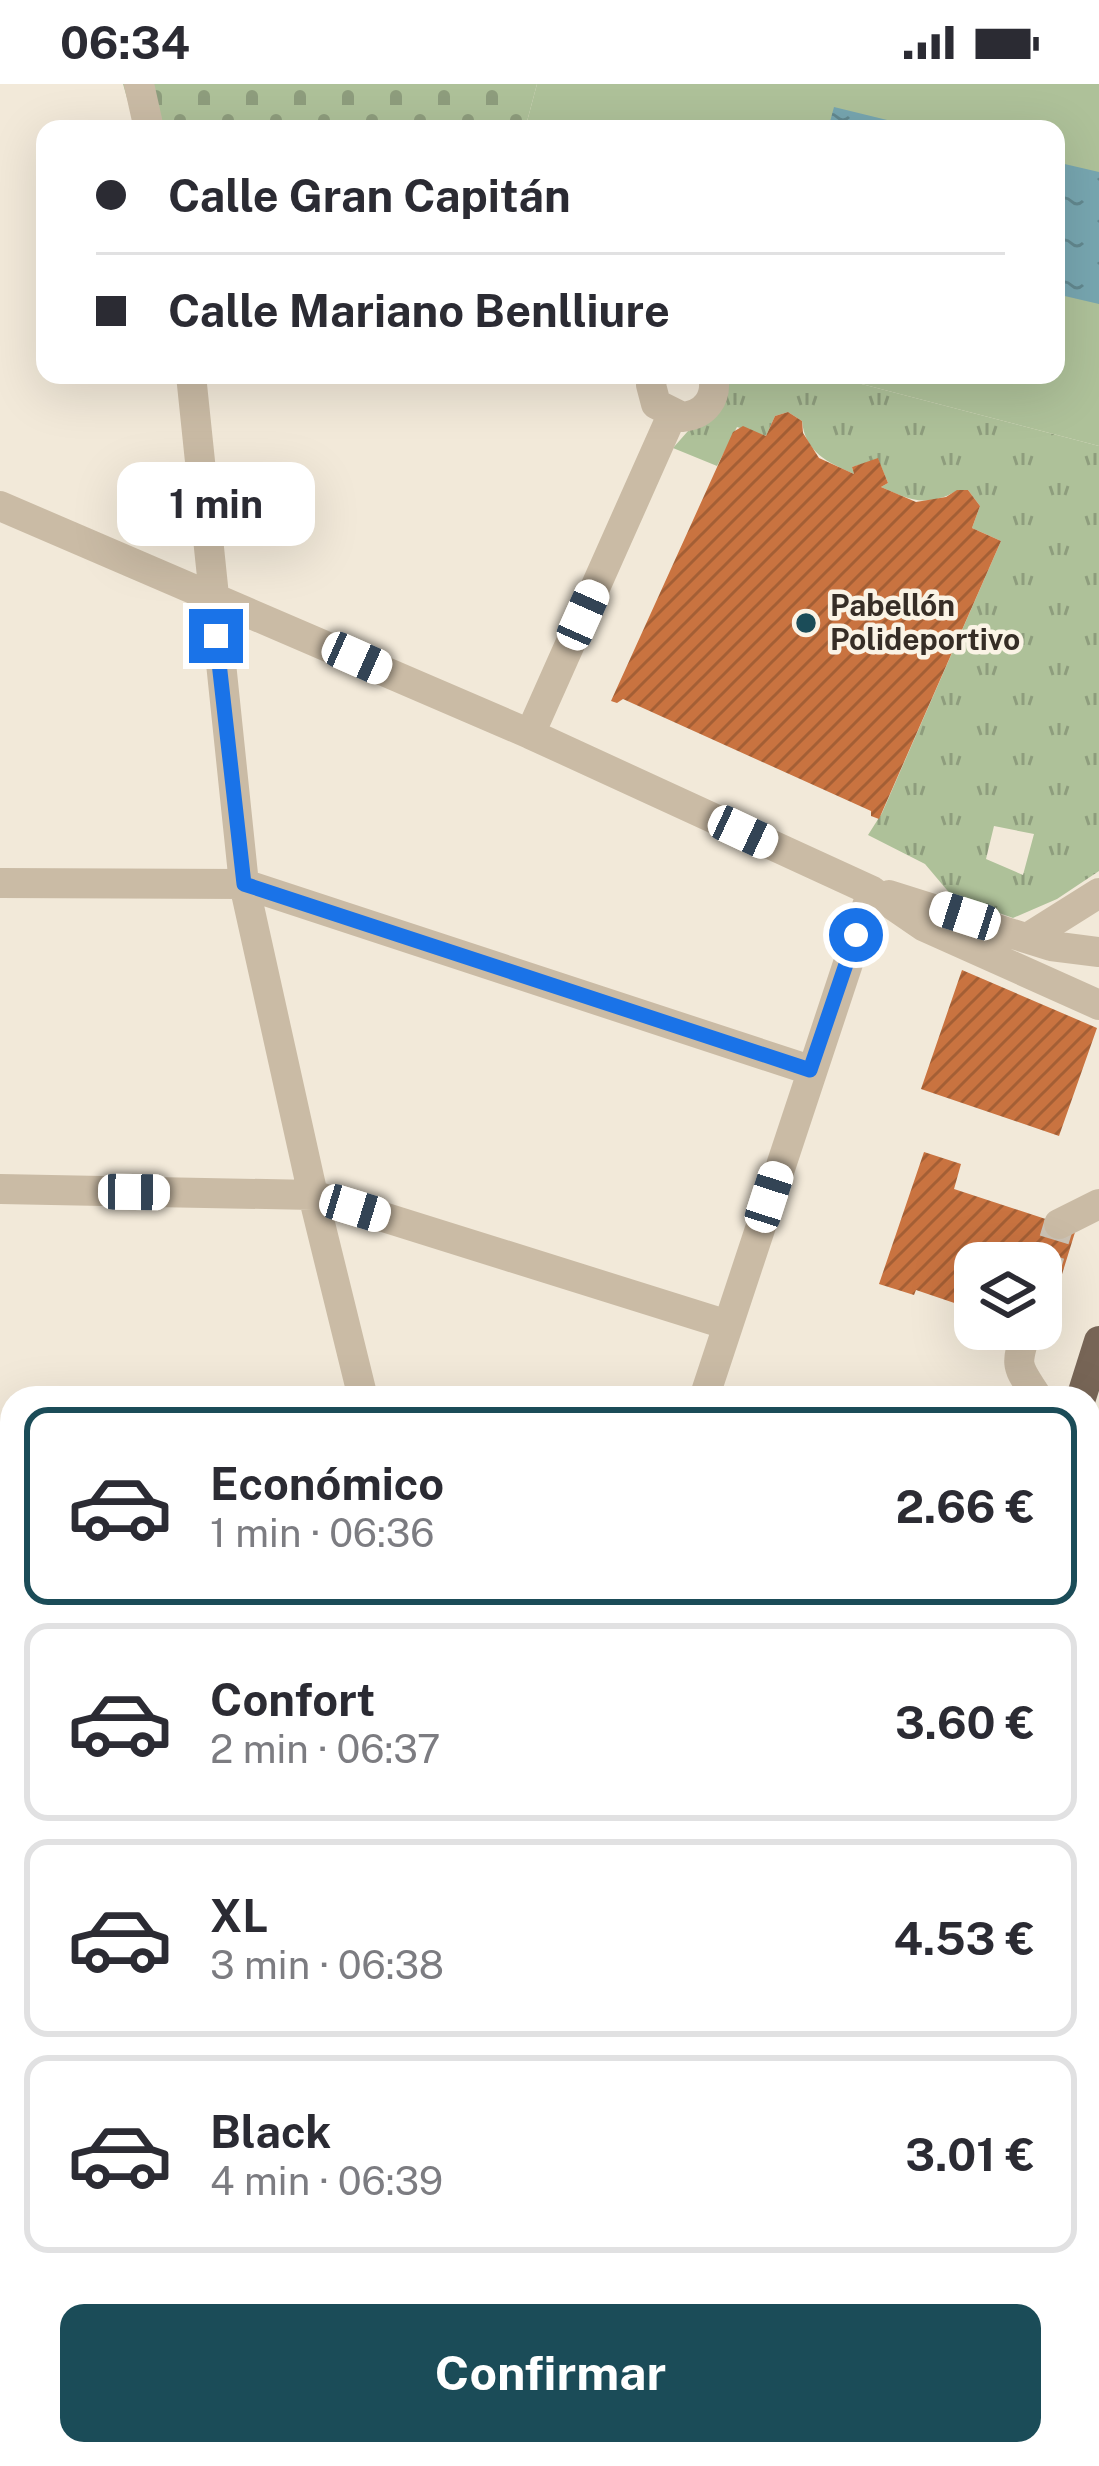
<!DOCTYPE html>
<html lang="es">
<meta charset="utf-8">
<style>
:root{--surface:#fff;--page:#f7f7f7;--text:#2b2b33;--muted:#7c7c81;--line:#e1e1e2;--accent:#1b4c58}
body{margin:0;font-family:"Public Sans",sans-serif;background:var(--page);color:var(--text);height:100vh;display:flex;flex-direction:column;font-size:45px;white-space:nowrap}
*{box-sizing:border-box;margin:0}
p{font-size:39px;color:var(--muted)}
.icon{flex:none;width:66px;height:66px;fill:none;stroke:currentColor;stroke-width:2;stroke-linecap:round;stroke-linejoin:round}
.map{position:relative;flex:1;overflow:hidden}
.sheet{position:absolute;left:0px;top:1302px;width:1101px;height:1080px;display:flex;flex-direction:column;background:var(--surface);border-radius:36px 36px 0 0;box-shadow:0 12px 48px #0002}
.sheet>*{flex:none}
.hud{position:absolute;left:36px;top:36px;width:1029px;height:264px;border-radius:24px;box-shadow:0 12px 48px #0002;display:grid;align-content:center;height:264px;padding:0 60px;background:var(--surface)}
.buttons{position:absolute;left:954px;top:1158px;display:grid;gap:24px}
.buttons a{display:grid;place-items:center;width:108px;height:108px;border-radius:24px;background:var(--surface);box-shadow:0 12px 48px #0002;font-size:60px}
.end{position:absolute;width:54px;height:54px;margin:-27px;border:15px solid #1a73e8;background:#fff;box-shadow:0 0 0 6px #fff}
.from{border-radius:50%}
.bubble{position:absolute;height:84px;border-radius:24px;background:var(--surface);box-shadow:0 12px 48px #0002;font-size:39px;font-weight:700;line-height:84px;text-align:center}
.car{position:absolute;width:36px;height:72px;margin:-36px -18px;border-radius:15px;box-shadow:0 0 9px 3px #0007;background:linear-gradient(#fff 24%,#345 0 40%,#fff 0 76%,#345 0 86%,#fff 0)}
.hud b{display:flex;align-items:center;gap:42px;height:114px;font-size:45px}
.hud b+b{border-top:3px solid var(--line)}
.hud i{width:30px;height:30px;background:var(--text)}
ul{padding:21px 0 0;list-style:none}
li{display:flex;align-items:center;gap:36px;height:198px;margin:0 24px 18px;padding:0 36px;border:6px solid var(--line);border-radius:24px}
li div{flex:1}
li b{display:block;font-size:45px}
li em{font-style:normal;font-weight:700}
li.current{border-color:var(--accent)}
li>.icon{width:108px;height:108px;stroke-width:1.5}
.primary-button{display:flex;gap:24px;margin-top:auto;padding:24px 60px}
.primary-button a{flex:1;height:138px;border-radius:24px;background:var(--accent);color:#fff;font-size:48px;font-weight:700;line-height:138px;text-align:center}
.status{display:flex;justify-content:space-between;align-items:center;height:84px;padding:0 60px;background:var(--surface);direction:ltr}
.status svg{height:33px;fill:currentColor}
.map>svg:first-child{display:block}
.grass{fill:url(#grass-tufts);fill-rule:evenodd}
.cemetery{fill:url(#cemetery-stones)}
.garden{fill:#aec199}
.plaza{fill:#eaddbf}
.water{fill:url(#water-ripples)}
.building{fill:url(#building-hatch)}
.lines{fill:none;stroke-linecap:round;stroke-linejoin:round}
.minor-tunnel{stroke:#ccc3b5;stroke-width:30;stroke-dasharray:30 15;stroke-linecap:butt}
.minor{stroke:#cabba5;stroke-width:30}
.major{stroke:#786657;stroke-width:30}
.route{stroke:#1a73e8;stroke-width:15}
.poi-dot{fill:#1b4c58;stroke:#faf3e5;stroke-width:4.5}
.labels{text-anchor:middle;stroke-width:9;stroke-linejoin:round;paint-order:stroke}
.poi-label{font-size:30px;font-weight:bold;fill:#362d26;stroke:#faf3e5;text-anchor:start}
</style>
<div class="status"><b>06:34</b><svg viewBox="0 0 49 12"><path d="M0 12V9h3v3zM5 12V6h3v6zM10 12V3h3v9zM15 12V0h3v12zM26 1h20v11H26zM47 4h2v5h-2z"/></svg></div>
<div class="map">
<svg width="1099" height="2382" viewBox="0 0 1099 2382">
<defs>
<pattern id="grass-tufts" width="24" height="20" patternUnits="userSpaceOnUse" patternTransform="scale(3)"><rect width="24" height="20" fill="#aec199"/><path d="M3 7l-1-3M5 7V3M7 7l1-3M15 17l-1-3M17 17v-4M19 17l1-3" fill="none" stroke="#8e9d7d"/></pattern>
<pattern id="cemetery-stones" width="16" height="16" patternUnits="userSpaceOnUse" patternTransform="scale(3)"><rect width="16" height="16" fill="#aec199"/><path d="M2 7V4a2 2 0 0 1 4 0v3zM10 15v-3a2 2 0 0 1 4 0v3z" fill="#8e9d7d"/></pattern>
<pattern id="water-ripples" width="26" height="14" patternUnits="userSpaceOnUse" patternTransform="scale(3)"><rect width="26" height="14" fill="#77a6b0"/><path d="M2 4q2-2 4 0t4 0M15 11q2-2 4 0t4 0" fill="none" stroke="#62888f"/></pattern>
<pattern id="building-hatch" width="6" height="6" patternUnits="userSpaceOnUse" patternTransform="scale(3)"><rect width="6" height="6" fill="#c97340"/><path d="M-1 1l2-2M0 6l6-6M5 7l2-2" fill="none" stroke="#a45f35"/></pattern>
</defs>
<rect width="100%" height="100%" fill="#f2e9d9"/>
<!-- grass -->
<path class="grass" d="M 726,291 L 827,291 L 1099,362 L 1099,787 L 1057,815 L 1013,834 L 952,812 L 925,780 L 868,751 L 882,729 L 1001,457 L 972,444 L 980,422 L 968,406 C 955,405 952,411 940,414 C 917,421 902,412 881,403 L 888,399 L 878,375 L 852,383 L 854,390 C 827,378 805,368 802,337 L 788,328 L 775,332 L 766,352 L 737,343 L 717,382 L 673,364 L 688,347 L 710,336 ZM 994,742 L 1034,750 L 1023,791 L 986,775 Z"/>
<!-- cemetery -->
<path class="cemetery" d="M 123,0 L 537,0 L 525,45 L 136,45 Z"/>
<!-- garden -->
<path class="garden" d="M 537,0 L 1099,0 L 1099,362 L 827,291 L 1056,291 L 1056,45 L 525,45 Z"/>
<!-- plaza -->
<path class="plaza" d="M 1091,2210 L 1099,2212 L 1096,2293 L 1089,2291 Z
M 1089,2358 L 1094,2382 L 936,2382 L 940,2370 L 1089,2370 Z"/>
<!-- water -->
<path class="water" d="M 834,23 L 924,45 L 828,45 Z
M 1056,78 L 1099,88 L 1099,220 L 1056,210 Z"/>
<!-- building -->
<path class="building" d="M 788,328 L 802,337 L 803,349 L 819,374 L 854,390 L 852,383 L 878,374 L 888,399 L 881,403 L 916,418 L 946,413 L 957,406 L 968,406 L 980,422 L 972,444 L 1001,457 L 879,735 L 871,732 L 871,727 L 623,615 L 617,619 L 611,617 L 733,348 L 743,342 L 766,352 L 775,332 Z
M 962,886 L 1097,944 L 1059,1052 L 921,1005 Z
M 924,1068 L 961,1080 L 954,1105 L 1076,1145 L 1042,1255 L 1041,1179 L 975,1179 L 975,1226 L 916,1206 L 914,1211 L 879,1200 Z
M 1099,1621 L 1099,1699 L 1089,1689 L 1089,1641 Z"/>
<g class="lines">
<!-- minor-tunnel -->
<path class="minor-tunnel" d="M 1041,1199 L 1059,1140"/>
<!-- minor -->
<path class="minor" d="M 139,0 L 149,45
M 191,291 L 244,800 L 313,1111 L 363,1314
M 653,291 L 651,301 L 656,320 L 682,333 C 705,331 718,314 713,291
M 0,422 L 530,650 L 872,807 L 923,842 L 1099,921
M 530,650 L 672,331
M 0,799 L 244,800 L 810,986
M 889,811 L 1051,862 L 1099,868
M 1029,853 L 1099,809
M 0,1105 L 313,1111 L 728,1241
M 1059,1140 L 1099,1120
M 1027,1245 C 1014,1285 1017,1281 1038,1314
M 704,1314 L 872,807
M 0,1469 L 12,1470
M 0,1653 L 12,1653
M 1089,1732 L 1099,1741
M 0,1950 L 12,1950
M 0,2212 L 12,2213
M 1089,2321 L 1099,2325
M 53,2382 L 54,2370
M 176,2382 L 176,2370
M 301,2382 L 301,2370
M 443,2382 L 444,2370"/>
<!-- major -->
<path class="major" d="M 1081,1314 L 1099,1257
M 1089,1441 L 1099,1409
M 733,2382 L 736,2370
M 780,2382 L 784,2370"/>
</g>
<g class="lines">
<!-- route -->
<path class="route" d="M 216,552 L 244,800 L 810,986 L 856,851"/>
</g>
<!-- markers -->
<circle class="poi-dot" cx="806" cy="539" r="12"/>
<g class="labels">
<!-- poi labels -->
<g class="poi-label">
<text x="830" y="532">Pabellón<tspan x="830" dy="34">Polideportivo</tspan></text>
</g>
</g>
</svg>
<div class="buttons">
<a><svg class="icon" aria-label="layers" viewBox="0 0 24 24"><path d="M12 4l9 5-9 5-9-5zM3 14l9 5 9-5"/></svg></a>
</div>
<i class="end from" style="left:856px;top:851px"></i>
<i class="end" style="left:216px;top:552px"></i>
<div class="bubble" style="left:117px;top:378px;width:198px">1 min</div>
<i class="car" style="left:583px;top:531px;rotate:24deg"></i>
<i class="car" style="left:357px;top:574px;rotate:114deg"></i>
<i class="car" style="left:743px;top:748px;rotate:115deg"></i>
<i class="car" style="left:965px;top:832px;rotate:288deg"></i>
<i class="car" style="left:134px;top:1108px;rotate:91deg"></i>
<i class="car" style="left:769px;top:1113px;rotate:18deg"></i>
<i class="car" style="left:355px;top:1124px;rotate:107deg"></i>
<div class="hud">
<b><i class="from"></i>Calle Gran Capitán</b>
<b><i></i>Calle Mariano Benlliure</b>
</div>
<section class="sheet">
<ul>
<li class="current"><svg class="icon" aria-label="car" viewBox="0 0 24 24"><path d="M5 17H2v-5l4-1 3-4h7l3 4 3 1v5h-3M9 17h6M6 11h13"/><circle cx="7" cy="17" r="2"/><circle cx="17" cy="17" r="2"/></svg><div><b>Económico</b><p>1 min · 06:36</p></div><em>2.66 €</em></li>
<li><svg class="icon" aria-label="car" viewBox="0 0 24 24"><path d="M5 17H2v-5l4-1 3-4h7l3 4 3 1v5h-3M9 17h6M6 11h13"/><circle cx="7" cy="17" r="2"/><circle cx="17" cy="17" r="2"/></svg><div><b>Confort</b><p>2 min · 06:37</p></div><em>3.60 €</em></li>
<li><svg class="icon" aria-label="car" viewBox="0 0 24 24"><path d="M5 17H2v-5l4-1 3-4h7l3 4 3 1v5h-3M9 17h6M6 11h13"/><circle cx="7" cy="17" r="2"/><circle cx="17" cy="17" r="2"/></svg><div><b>XL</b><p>3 min · 06:38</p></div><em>4.53 €</em></li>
<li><svg class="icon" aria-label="car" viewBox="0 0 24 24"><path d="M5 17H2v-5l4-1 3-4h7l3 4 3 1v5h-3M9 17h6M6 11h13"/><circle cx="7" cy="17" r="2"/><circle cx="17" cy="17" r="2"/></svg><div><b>Black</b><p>4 min · 06:39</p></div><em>3.01 €</em></li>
</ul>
<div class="primary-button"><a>Confirmar</a></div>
</section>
</div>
